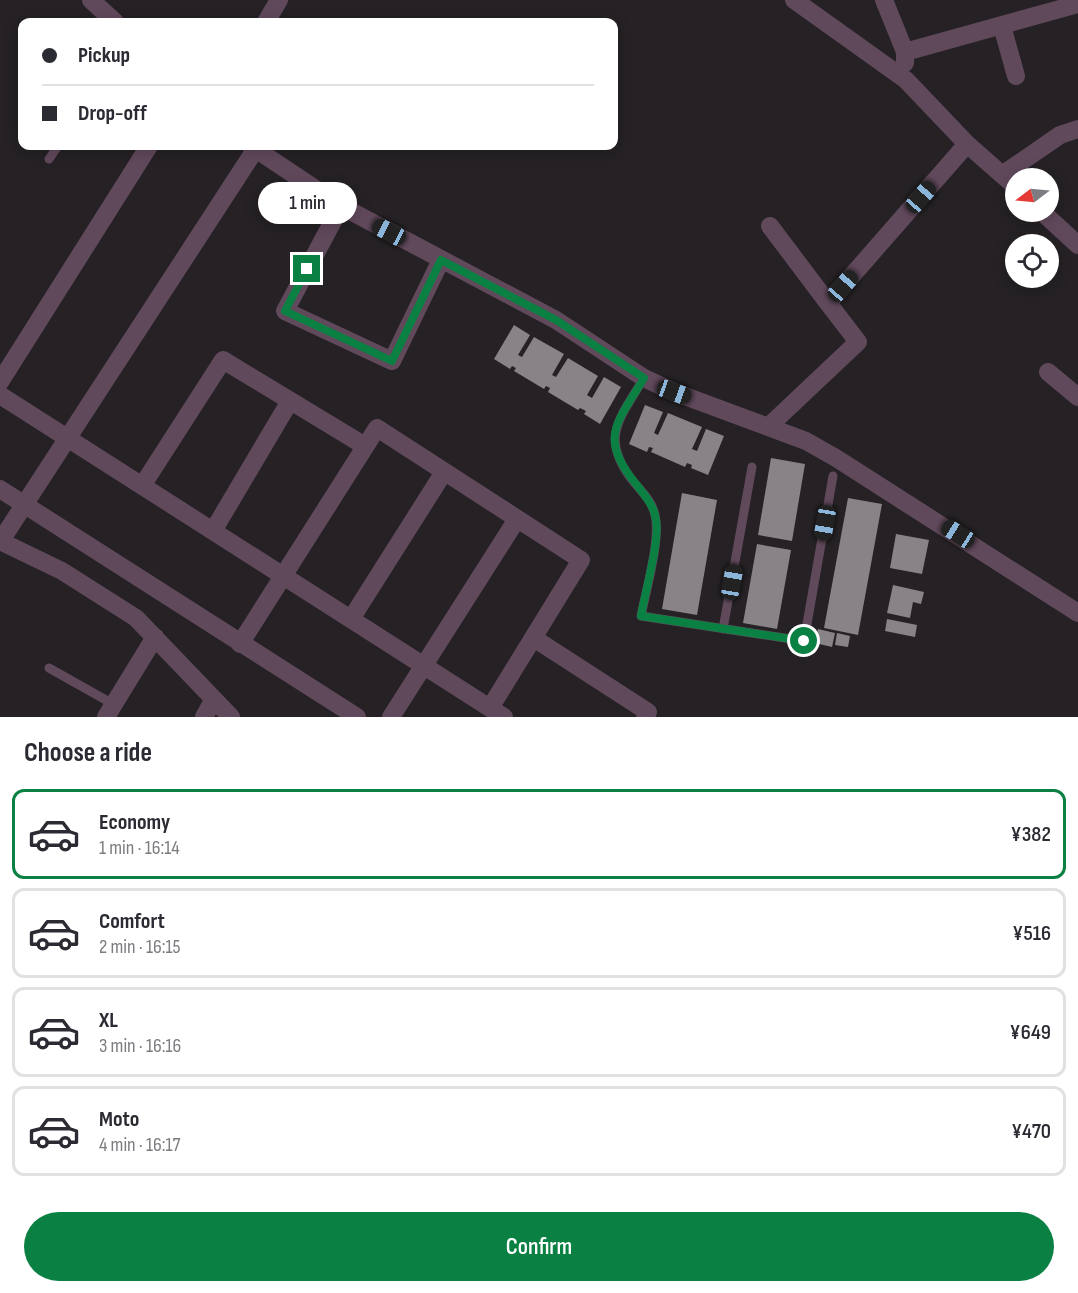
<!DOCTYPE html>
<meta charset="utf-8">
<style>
:root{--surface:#fff;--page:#f2f2f3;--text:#2b2b33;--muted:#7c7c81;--line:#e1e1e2;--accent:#0b8043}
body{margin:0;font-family:"Sofia Sans Condensed",sans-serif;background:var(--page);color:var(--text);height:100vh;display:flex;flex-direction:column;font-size:22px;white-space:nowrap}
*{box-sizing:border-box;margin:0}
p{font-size:20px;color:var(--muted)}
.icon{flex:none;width:33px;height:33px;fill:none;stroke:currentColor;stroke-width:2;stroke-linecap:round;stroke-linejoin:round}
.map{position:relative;height:717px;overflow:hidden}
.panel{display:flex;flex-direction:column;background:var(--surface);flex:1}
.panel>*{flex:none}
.top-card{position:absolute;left:18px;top:18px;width:600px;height:132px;border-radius:12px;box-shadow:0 3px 15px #0003;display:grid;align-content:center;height:132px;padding:0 24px;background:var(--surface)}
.needle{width:39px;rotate:254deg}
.tools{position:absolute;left:1005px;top:168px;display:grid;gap:12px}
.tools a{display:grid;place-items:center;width:54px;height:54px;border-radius:50%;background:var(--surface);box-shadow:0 3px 15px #0003;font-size:30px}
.end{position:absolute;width:27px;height:27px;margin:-14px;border:8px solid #0b8043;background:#fff;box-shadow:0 0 0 3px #fff}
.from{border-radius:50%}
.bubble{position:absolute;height:42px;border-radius:21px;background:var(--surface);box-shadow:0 3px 15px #0003;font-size:20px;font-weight:600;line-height:42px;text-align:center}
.car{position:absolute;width:18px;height:36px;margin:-18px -9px;border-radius:8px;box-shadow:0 0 4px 2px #0007;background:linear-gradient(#222 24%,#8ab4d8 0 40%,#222 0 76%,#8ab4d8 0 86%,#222 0)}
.top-card b{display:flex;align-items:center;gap:21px;height:57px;font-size:22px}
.top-card b+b{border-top:2px solid var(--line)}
.top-card i{width:15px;height:15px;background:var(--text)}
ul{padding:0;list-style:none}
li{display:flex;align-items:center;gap:18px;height:90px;margin:0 12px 9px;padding:0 12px;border:3px solid var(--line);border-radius:12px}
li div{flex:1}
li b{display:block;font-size:22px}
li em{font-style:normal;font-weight:600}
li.active{border-color:var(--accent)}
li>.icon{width:54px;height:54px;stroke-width:1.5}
h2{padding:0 24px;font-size:27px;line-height:72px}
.action{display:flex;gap:12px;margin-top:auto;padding:12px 24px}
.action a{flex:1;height:69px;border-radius:36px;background:var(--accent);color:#fff;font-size:24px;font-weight:600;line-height:69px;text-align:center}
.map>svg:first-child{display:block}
.building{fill:#888386}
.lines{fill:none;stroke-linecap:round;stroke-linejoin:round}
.lane{stroke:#61495c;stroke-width:9}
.street{stroke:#61495c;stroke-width:18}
.route{stroke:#0b8043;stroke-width:8}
</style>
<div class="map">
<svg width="1078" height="717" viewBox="0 0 1078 717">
<rect width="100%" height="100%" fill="#252124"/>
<!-- building -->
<path class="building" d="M 514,325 L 530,335 L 518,355 L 522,357 L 534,337 L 564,354 L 552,375 L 556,377 L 568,358 L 598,376 L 587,395 L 592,398 L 604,377 L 621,387 L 600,424 L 584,414 L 586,411 L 580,408 L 578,410 L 548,392 L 550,388 L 546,386 L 544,389 L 514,371 L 516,368 L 512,366 L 510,369 L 494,359 Z
M 645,405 L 663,412 L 654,433 L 658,435 L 668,413 L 702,427 L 692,449 L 697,451 L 706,429 L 724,436 L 708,475 L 691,468 L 692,465 L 687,463 L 685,467 L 651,452 L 653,448 L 649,447 L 647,452 L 629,444 Z
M 771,458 L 805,464 L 792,541 L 758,535 Z
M 682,493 L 717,500 L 697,615 L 662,609 Z
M 848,498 L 882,504 L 858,635 L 824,628 Z
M 896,534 L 929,540 L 922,574 L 890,568 Z
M 757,544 L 791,550 L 777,629 L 743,623 Z
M 893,585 L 924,592 L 921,604 L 913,602 L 910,618 L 887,613 Z
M 887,619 L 917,625 L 915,637 L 885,631 Z
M 818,629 L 835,633 L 832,647 L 815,643 Z
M 837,633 L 850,636 L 848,647 L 835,645 Z"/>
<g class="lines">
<!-- lane -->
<path class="lane" d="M 49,159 L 58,146
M 644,378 C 620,418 599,438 633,481 C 642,492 652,501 655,515 C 661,538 646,591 641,616 L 804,641 L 833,476
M 723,629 L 752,467
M 49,668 L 113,704"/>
<!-- street -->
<path class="street" d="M 91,0 L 115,22
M 794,0 L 906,80 L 967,144 L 1016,187
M 884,0 L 905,52 L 905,63
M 266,22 L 279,0
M 1002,26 L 1016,76
M 905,52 L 1078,4
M 251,146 L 341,206 L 556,320 L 644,378 L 674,392 L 806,441 L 836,458 L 1078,613
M 1002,175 L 1060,135 L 1078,129
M 341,206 L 285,311 L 392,361 L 441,260
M 1042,212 L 1078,245
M 770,226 L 828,303
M 1048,372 L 1078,397
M 0,382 L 149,146
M 0,395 L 504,717
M 769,426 L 858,342 L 828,303 L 967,144
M 142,486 L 223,360 L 365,446
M 0,489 L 357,717
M 213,531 L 290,401
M 0,541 L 62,571 L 136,618 L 231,717
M 0,542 L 255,150
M 351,619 L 444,472
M 535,639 L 648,712 L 645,717
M 240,644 L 377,428 L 581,560 L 490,708
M 106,717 L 155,637
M 204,717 L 213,701
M 391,717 L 517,519"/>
</g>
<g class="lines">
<!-- route -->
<path class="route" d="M 307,269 L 285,311 L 392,361 L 441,260 L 556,320 L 644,378 C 617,423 598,438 636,484 C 645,496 654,505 656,520 C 660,541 645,592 641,616 L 804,641"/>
</g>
</svg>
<div class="tools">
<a><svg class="needle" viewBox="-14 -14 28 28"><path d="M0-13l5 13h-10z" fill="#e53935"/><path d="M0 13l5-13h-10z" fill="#7c7c81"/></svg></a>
<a><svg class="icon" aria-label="locate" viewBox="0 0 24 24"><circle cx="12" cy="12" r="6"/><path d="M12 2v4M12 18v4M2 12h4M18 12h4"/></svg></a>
</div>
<i class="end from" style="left:804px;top:641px"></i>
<i class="end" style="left:307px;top:269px"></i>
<div class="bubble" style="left:258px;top:182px;width:99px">1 min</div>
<i class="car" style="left:921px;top:197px;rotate:41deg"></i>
<i class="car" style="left:389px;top:232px;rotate:298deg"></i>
<i class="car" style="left:843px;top:286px;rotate:41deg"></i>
<i class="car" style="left:674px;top:392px;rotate:110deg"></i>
<i class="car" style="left:825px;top:523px;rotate:190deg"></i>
<i class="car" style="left:958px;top:534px;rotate:302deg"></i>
<i class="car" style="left:732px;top:582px;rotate:10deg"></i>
<div class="top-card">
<b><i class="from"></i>Pickup</b>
<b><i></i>Drop-off</b>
</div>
</div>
<section class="panel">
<h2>Choose a ride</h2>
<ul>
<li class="active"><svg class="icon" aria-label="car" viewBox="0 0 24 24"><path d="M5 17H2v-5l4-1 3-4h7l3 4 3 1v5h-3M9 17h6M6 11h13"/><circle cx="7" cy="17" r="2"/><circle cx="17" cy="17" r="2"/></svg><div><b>Economy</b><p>1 min · 16:14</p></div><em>¥382</em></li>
<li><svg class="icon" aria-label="car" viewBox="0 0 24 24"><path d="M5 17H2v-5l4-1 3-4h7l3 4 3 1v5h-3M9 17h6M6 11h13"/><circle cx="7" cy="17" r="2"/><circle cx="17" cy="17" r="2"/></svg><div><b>Comfort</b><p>2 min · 16:15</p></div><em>¥516</em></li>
<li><svg class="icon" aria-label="car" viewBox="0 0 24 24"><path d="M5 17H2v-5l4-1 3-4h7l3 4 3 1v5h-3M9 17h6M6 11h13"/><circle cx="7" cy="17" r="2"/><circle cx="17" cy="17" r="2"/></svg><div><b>XL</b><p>3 min · 16:16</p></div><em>¥649</em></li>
<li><svg class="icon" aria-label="car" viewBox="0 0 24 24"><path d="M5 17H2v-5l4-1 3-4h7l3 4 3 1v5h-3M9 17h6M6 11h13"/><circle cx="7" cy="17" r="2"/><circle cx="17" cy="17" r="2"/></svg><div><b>Moto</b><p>4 min · 16:17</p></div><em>¥470</em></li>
</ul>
<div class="action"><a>Confirm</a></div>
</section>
